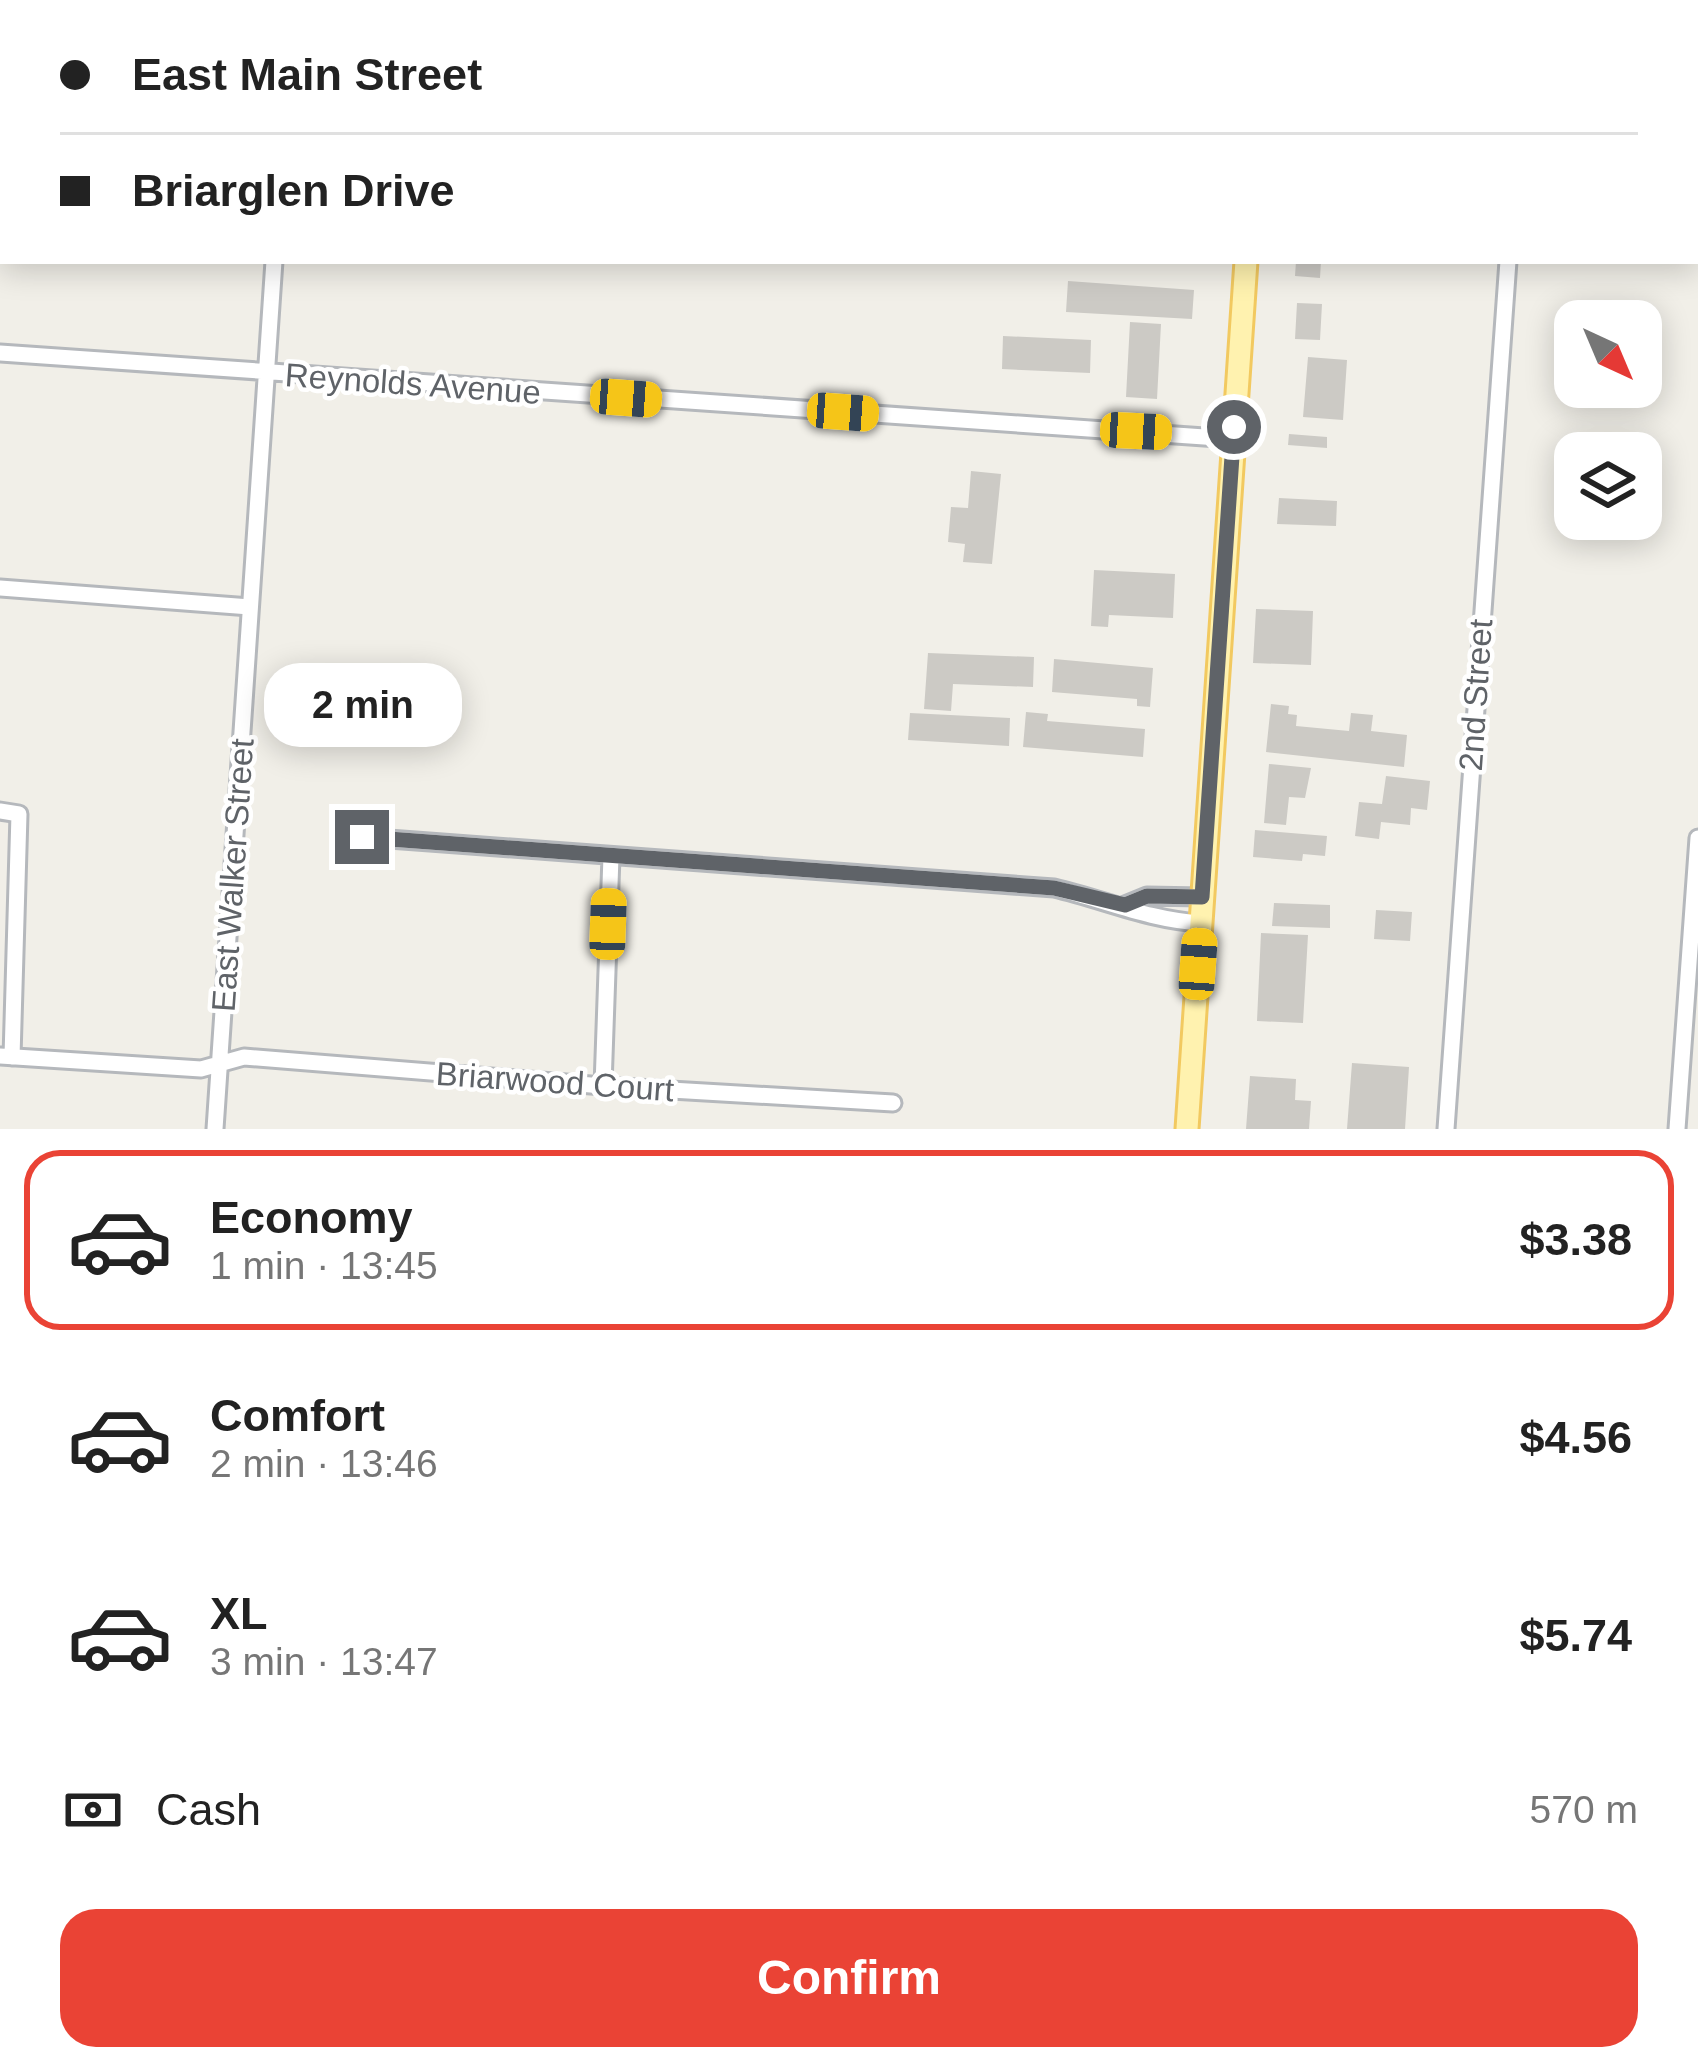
<!DOCTYPE html>
<meta charset="utf-8">
<style>
:root{--surface:#fff;--page:#f2f2f2;--text:#222;--muted:#767676;--line:#e0e0e0;--accent:#ea4335}
body{margin:0;font-family:Arial,sans-serif;background:var(--page);color:var(--text);height:100vh;display:flex;flex-direction:column;font-size:45px;white-space:nowrap}
*{box-sizing:border-box;margin:0}
p{font-size:39px;color:var(--muted)}
.icon{flex:none;width:66px;height:66px;fill:none;stroke:currentColor;stroke-width:2;stroke-linecap:round;stroke-linejoin:round}
.map{position:relative;height:1129px;overflow:hidden}
.panel{display:flex;flex-direction:column;background:var(--surface);flex:1}
.panel>*{flex:none}
.banner{position:absolute;left:0px;top:0px;width:1698px;height:264px;box-shadow:0 6px 30px #0003;display:grid;align-content:center;height:264px;padding:0 60px;background:var(--surface)}
.needle{width:78px;rotate:136deg}
.buttons{position:absolute;left:1554px;top:300px;display:grid;gap:24px}
.buttons a{display:grid;place-items:center;width:108px;height:108px;border-radius:24px;background:var(--surface);box-shadow:0 6px 30px #0003;font-size:60px}
.end{position:absolute;width:54px;height:54px;margin:-27px;border:15px solid #5f6368;background:#fff;box-shadow:0 0 0 6px #fff}
.from{border-radius:50%}
.bubble{position:absolute;height:84px;border-radius:36px;background:var(--surface);box-shadow:0 6px 30px #0003;font-size:39px;font-weight:700;line-height:84px;text-align:center}
.car{position:absolute;width:36px;height:72px;margin:-36px -18px;border-radius:15px;box-shadow:0 0 9px 3px #0007;background:linear-gradient(#f5c518 24%,#345 0 40%,#f5c518 0 76%,#345 0 86%,#f5c518 0)}
.banner b{display:flex;align-items:center;gap:42px;height:114px;font-size:45px}
.banner b+b{border-top:3px solid var(--line)}
.banner i{width:30px;height:30px;background:var(--text)}
ul{padding:21px 0 0;list-style:none}
li{display:flex;align-items:center;gap:36px;height:180px;margin:0 24px 18px;padding:0 36px;border:6px solid transparent;border-radius:36px}
li div{flex:1}
li b{display:block;font-size:45px}
li em{font-style:normal;font-weight:700}
li.on{border-color:var(--accent)}
li>.icon{width:108px;height:108px;stroke-width:1.5}
.pay{display:flex;align-items:center;gap:30px;height:132px;padding:0 60px;font-size:45px}
.pay p{margin-inline-start:auto}
.cta{display:flex;gap:24px;margin-top:auto;padding:24px 60px}
.cta a{flex:1;height:138px;border-radius:36px;background:var(--accent);color:#fff;font-size:48px;font-weight:700;line-height:138px;text-align:center}
.map>svg:first-child{display:block}
.building{fill:#cccac5}
.lines{fill:none;stroke-linecap:round;stroke-linejoin:round}
.minor-casing{stroke:#b5b8bc;stroke-width:21}
.major-casing{stroke:#f2c960;stroke-width:27}
.minor{stroke:#fff;stroke-width:15}
.major{stroke:#fff2af;stroke-width:21}
.route{stroke:#5f6368;stroke-width:15}
.labels{text-anchor:middle;stroke-width:9;stroke-linejoin:round;paint-order:stroke}
.street-label{font-size:33px;fill:#5f6368;stroke:#fff}
</style>
<div class="map">
<svg width="1698" height="1129" viewBox="0 0 1698 1129">
<rect width="100%" height="100%" fill="#f1efe8"/>
<!-- building -->
<path class="building" d="M 1296,261 L 1321,261 L 1320,278 L 1295,276 Z
M 1068,281 L 1194,290 L 1192,319 L 1066,312 Z
M 1297,303 L 1322,304 L 1320,340 L 1295,339 Z
M 1130,322 L 1161,324 L 1157,399 L 1126,397 Z
M 1003,336 L 1091,340 L 1090,373 L 1002,369 Z
M 1308,357 L 1347,360 L 1343,420 L 1303,417 Z
M 1289,434 L 1327,437 L 1327,448 L 1288,445 Z
M 971,471 L 1001,474 L 992,564 L 963,562 L 965,544 L 948,542 L 951,507 L 968,508 Z
M 1279,498 L 1337,501 L 1336,526 L 1277,524 Z
M 1094,570 L 1175,574 L 1173,618 L 1109,615 L 1108,627 L 1091,626 Z
M 1256,609 L 1313,611 L 1311,665 L 1253,663 Z
M 928,653 L 1034,657 L 1033,687 L 953,684 L 951,711 L 924,709 Z
M 1054,659 L 1153,668 L 1150,707 L 1137,706 L 1137,699 L 1052,692 Z
M 1271,704 L 1289,706 L 1288,714 L 1297,715 L 1296,726 L 1349,731 L 1351,713 L 1373,715 L 1371,731 L 1407,735 L 1404,767 L 1266,752 Z
M 1026,712 L 1048,714 L 1047,721 L 1145,729 L 1143,757 L 1023,747 Z
M 910,713 L 1010,718 L 1009,746 L 908,740 Z
M 1269,764 L 1311,768 L 1305,798 L 1289,797 L 1286,825 L 1264,823 Z
M 1386,776 L 1430,781 L 1427,810 L 1411,808 L 1410,825 L 1381,822 L 1379,839 L 1355,836 L 1359,802 L 1382,804 Z
M 1255,830 L 1327,836 L 1325,856 L 1303,854 L 1302,861 L 1253,857 Z
M 1274,903 L 1330,905 L 1330,928 L 1272,926 Z
M 1376,910 L 1412,912 L 1410,941 L 1374,939 Z
M 1261,933 L 1308,935 L 1303,1023 L 1257,1021 Z
M 1352,1063 L 1409,1067 L 1405,1129 L 1347,1129 Z
M 1250,1076 L 1296,1079 L 1295,1100 L 1311,1101 L 1309,1129 L 1246,1129 Z"/>
<g class="lines">
<!-- minor casing -->
<g class="minor-casing">
<path id="minor" d="M 293,3 L 293,0
M 790,3 L 790,0
M 1008,3 L 1008,0
M 1526,3 L 1526,0
M 0,120 L 3,120
M 1695,238 L 1698,239
M 0,353 L 1233,439
M 0,588 L 250,607
M 0,811 L 19,814 L 12,1057
M 362,837 L 1054,888 C 1105,900 1149,920 1201,923
M 1125,905 L 1147,896 L 1202,897
M 0,1056 L 201,1069 L 244,1057 L 603,1086 L 893,1103
M 603,1086 L 611,856
M 215,1129 L 274,261
M 1446,1129 L 1508,261
M 1677,1129 L 1698,838"/>
</g>
<!-- major casing -->
<g class="major-casing">
<path id="major" d="M 1267,3 L 1267,0
M 1187,1129 L 1246,261"/>
</g>
<!-- minor -->
<use href="#minor" class="minor"/>
<!-- major -->
<use href="#major" class="major"/>
</g>
<g class="lines">
<!-- route -->
<path class="route" d="M 362,837 L 1054,888 L 1125,905 L 1147,896 L 1202,897 L 1234,427"/>
</g>
<g class="labels">
<!-- street labels -->
<g class="street-label">
<text transform="translate(413 383) rotate(4)" y="12">Reynolds Avenue</text>
<text transform="translate(1475 695) rotate(-86)" y="12">2nd Street</text>
<text transform="translate(232 875) rotate(-86)" y="12">East Walker Street</text>
<text transform="translate(555 1081) rotate(4)" y="12">Briarwood Court</text>
</g>
</g>
</svg>
<div class="buttons">
<a><svg class="needle" viewBox="-14 -14 28 28"><path d="M0-13l5 13h-10z" fill="#e53935"/><path d="M0 13l5-13h-10z" fill="#767676"/></svg></a>
<a><svg class="icon" aria-label="layers" viewBox="0 0 24 24"><path d="M12 4l9 5-9 5-9-5zM3 14l9 5 9-5"/></svg></a>
</div>
<i class="end from" style="left:1234px;top:427px"></i>
<i class="end" style="left:362px;top:837px"></i>
<div class="bubble" style="left:264px;top:663px;width:198px">2 min</div>
<i class="car" style="left:626px;top:398px;rotate:94deg"></i>
<i class="car" style="left:843px;top:412px;rotate:94deg"></i>
<i class="car" style="left:1136px;top:431px;rotate:93deg"></i>
<i class="car" style="left:608px;top:924px;rotate:2deg"></i>
<i class="car" style="left:1198px;top:964px;rotate:4deg"></i>
<div class="banner">
<b><i class="from"></i>East Main Street</b>
<b><i></i>Briarglen Drive</b>
</div>
</div>
<section class="panel">
<ul>
<li class="on"><svg class="icon" aria-label="car" viewBox="0 0 24 24"><path d="M5 17H2v-5l4-1 3-4h7l3 4 3 1v5h-3M9 17h6M6 11h13"/><circle cx="7" cy="17" r="2"/><circle cx="17" cy="17" r="2"/></svg><div><b>Economy</b><p>1 min · 13:45</p></div><em>$3.38</em></li>
<li><svg class="icon" aria-label="car" viewBox="0 0 24 24"><path d="M5 17H2v-5l4-1 3-4h7l3 4 3 1v5h-3M9 17h6M6 11h13"/><circle cx="7" cy="17" r="2"/><circle cx="17" cy="17" r="2"/></svg><div><b>Comfort</b><p>2 min · 13:46</p></div><em>$4.56</em></li>
<li><svg class="icon" aria-label="car" viewBox="0 0 24 24"><path d="M5 17H2v-5l4-1 3-4h7l3 4 3 1v5h-3M9 17h6M6 11h13"/><circle cx="7" cy="17" r="2"/><circle cx="17" cy="17" r="2"/></svg><div><b>XL</b><p>3 min · 13:47</p></div><em>$5.74</em></li>
</ul>
<div class="pay"><svg class="icon" aria-label="cash" viewBox="0 0 24 24"><path d="M3 7h18v10H3z"/><circle cx="12" cy="12" r="2"/></svg>Cash<p>570 m</p></div>
<div class="cta"><a>Confirm</a></div>
</section>
